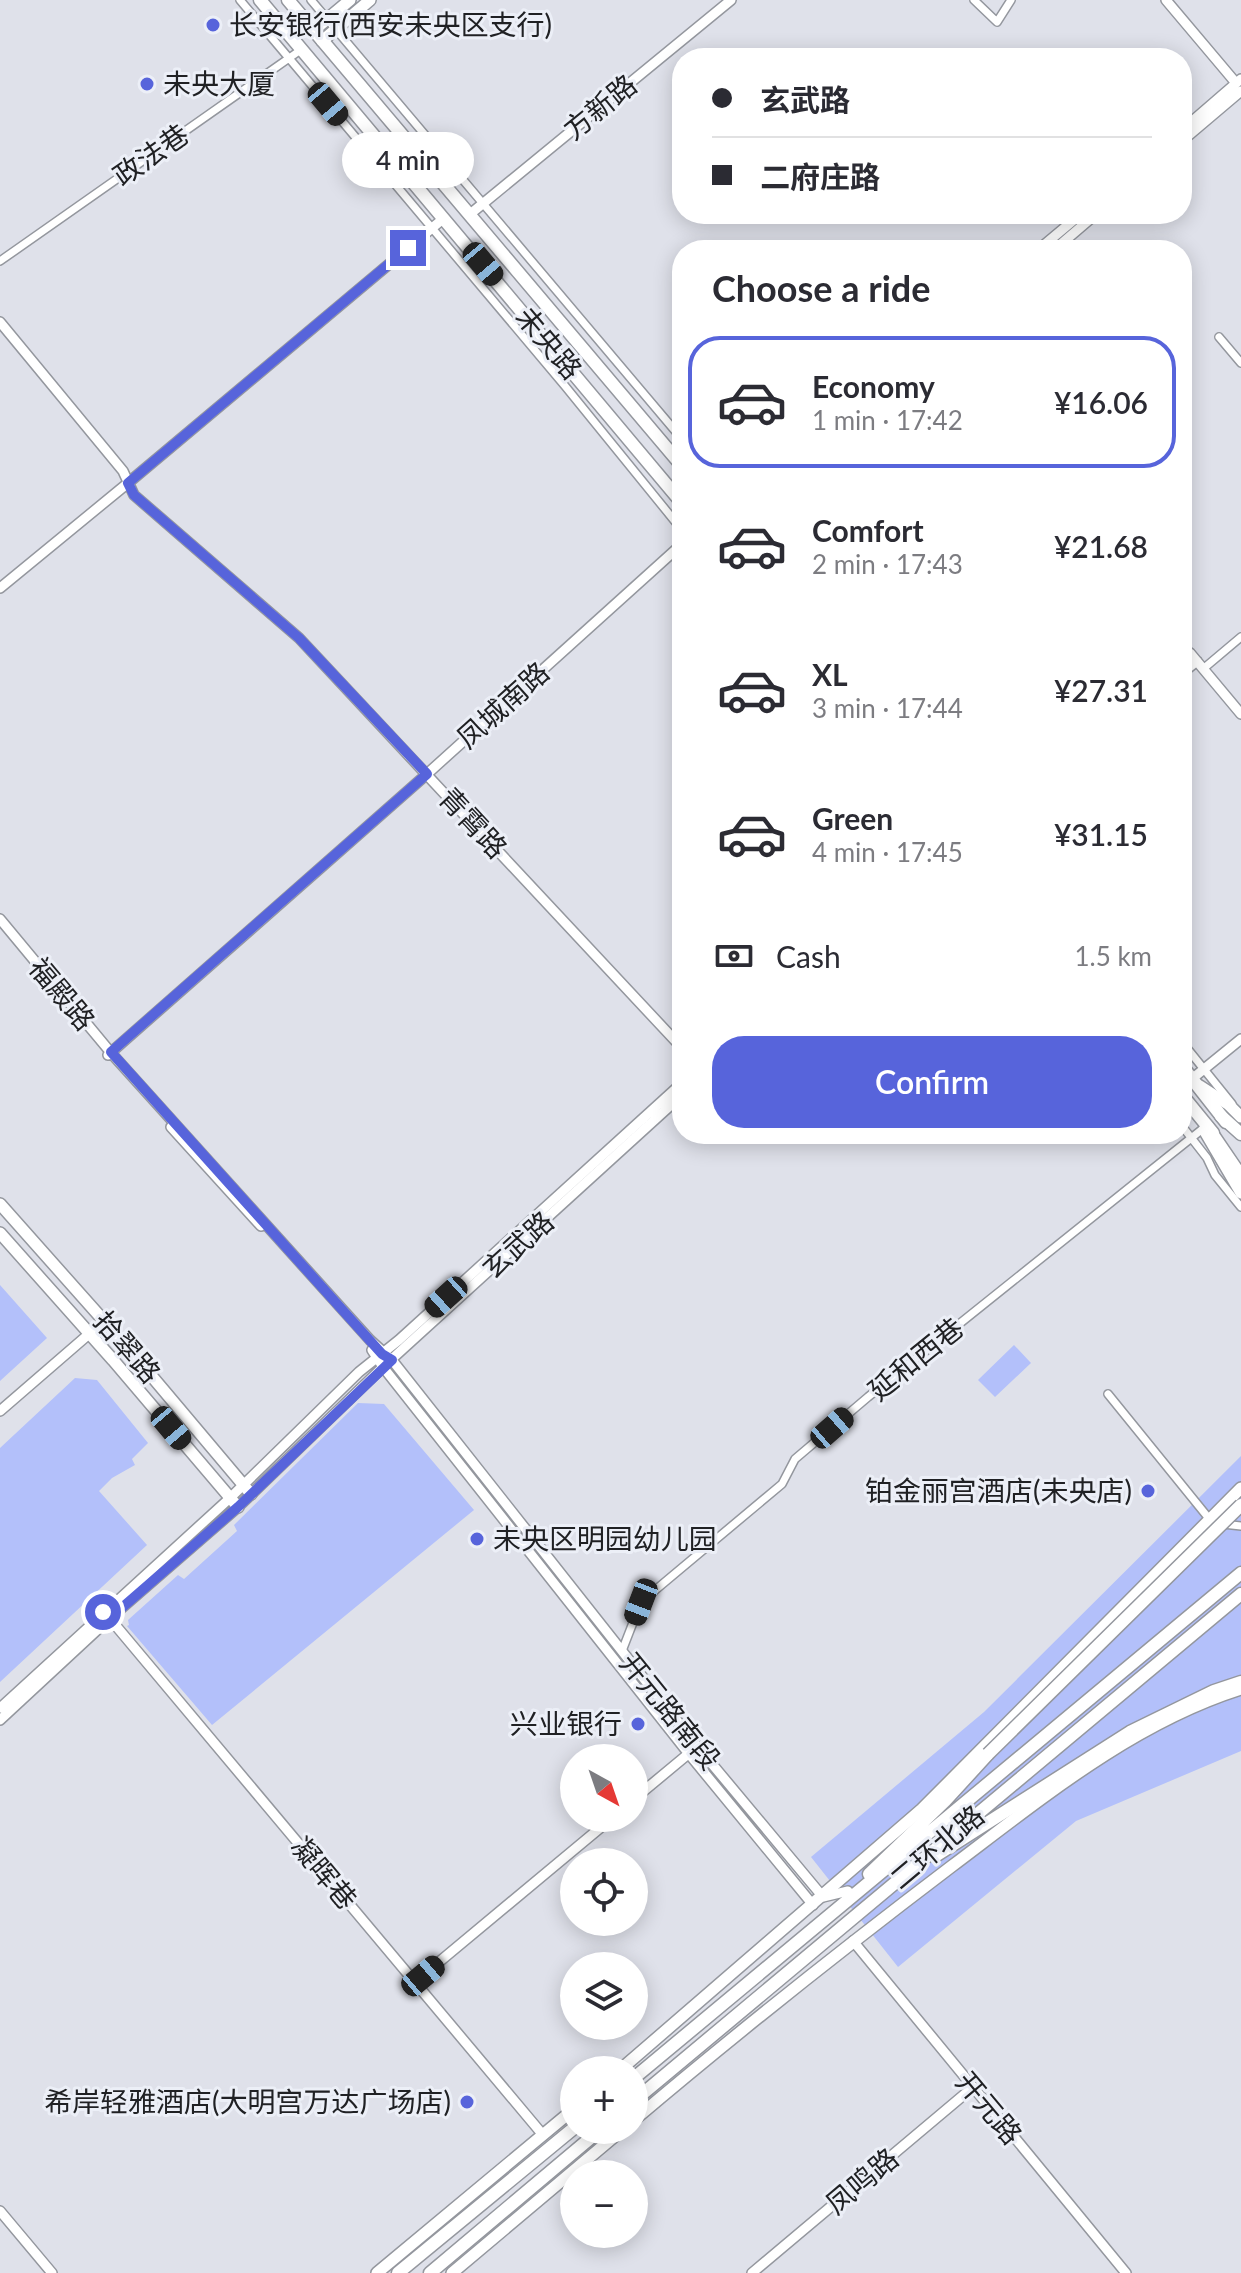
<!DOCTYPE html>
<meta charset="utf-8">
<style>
:root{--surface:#fff;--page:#f7f7f7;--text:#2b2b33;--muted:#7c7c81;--line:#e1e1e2;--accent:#5764db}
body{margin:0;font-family:Lato,"Noto Sans SC",sans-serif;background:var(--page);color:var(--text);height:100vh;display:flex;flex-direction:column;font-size:30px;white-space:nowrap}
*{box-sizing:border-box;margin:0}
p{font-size:26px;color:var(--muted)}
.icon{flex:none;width:44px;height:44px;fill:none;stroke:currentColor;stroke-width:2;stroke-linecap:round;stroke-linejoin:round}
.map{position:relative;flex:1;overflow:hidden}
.side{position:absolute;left:672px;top:240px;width:520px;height:904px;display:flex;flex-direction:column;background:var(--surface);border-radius:32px;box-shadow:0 4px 20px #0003}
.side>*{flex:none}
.guide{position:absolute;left:672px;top:48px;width:520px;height:176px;border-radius:32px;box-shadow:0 4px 20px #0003;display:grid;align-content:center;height:176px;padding:0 40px;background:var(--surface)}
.needle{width:52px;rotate:140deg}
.fabs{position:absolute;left:560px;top:1744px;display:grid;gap:16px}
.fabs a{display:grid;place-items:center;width:88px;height:88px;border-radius:50%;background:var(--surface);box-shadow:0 4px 20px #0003;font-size:40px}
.end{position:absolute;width:36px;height:36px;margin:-18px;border:10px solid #5764db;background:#fff;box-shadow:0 0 0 4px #fff}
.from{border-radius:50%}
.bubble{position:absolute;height:56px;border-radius:28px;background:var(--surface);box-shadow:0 4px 20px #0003;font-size:26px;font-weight:600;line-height:56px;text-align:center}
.car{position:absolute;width:24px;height:48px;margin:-24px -12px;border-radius:10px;box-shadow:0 0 6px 2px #0007;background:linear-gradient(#222 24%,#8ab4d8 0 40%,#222 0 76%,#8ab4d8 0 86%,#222 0)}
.guide b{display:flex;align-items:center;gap:28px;height:76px;font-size:30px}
.guide b+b{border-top:2px solid var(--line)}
.guide i{width:20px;height:20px;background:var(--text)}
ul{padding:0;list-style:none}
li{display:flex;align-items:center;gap:24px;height:132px;margin:0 16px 12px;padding:0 24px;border:4px solid transparent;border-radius:32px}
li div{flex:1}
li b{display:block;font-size:30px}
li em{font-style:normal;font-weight:600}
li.on{border-color:var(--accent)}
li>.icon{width:72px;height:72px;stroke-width:1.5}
h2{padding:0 40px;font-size:36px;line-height:96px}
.pay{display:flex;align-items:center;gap:20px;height:88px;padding:0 40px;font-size:30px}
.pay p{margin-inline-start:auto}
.cta{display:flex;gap:16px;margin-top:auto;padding:16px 40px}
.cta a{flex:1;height:92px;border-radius:32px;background:var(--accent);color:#fff;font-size:32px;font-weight:600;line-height:92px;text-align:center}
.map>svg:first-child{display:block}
.green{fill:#b3c0fa}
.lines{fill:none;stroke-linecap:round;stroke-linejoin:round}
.minor-casing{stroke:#94979e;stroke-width:10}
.tertiary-casing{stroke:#94979e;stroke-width:12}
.secondary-casing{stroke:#94979e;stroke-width:14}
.primary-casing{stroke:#94979e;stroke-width:15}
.trunk-casing{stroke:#94979e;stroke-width:15}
.minor{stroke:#fff;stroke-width:7}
.tertiary{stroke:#fff;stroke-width:9}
.secondary{stroke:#fff;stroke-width:11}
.primary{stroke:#fff;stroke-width:12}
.trunk{stroke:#fff;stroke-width:12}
.trunk-bridge-casing{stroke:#94979e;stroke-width:15;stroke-linecap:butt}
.trunk-bridge{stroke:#fff;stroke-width:12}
.route{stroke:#5764db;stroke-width:10}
.poi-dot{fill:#5764db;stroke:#eceff7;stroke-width:3}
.labels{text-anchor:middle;stroke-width:6;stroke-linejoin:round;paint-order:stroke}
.poi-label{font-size:28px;fill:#202124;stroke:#eceff7;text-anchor:start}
.street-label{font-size:28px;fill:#202124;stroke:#eceff7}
</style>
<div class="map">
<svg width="1241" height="2273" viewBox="0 0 1241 2273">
<rect width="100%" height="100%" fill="#dfe1ea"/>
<!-- green -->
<path class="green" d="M 0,1285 L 47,1338 L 0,1381 Z
M 1014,1345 L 1031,1363 L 995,1397 L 978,1380 Z
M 75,1378 L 97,1380 L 148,1443 L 132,1459 L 135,1465 L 112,1478 L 99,1491 L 147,1545 L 0,1682 L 0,1448 Z
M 358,1403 L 384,1404 L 474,1510 L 212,1725 L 127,1626 L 129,1625 L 128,1620 L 178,1575 L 184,1579 L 237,1531 L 234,1525 Z
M 1241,1456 L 1241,1751 L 1076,1821 L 898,1967 L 811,1857 L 984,1712 Z"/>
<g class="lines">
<!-- minor casing -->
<g class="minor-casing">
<path id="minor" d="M 240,0 L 565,386 L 682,530
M 311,0 L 682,439
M 974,0 L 997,22 L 1011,0
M 0,261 L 302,49
M 1219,337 L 1241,363
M 1203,669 L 1241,637
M 1182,1042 L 1232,1104
M 1182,1126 L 1207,1158 L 1215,1175 L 1241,1207
M 1108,1394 L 1211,1521
M 1223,1524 L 1241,1526
M 622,1651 L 641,1602 L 782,1484 L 795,1459 L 868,1397 L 1205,1127"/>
</g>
<!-- tertiary casing -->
<g class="tertiary-casing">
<path id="tertiary" d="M 1166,0 L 1236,83
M 1182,130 L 1241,79
M 1182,141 L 1241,91
M 469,215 L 731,0
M 1038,250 L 1081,214
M 1054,250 L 1096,214
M 0,322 L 123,471 L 134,495 L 299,638 L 682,1048
M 0,588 L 128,483 L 444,218
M 1182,660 L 1190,653 L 1241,714
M 1182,673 L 1197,661
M 0,919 L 112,1054 L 370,1340 L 392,1360 L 697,1746 L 823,1897 L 848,1891
M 108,1055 L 427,774 L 682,544
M 1193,1078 L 1241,1039
M 171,1127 L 261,1226
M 372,1350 L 383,1367 L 689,1754 L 813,1905
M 0,1411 L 104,1321
M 106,1614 L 543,2135
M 0,1708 L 230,1498 L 359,1372 L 399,1340 L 682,1083
M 0,1720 L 109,1619 L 238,1507 L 383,1367 L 682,1095
M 634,1799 L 693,1750
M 853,1941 L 1126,2273
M 415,1982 L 612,1818
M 0,2211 L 52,2273
M 752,2273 L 972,2088"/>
</g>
<!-- secondary casing -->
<g class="secondary-casing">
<path id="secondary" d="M 313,31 L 350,0
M 322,41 L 370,0
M 1200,1086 L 1229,1105 L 1241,1117
M 1204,1130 L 1241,1193
M 0,1204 L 128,1348 L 251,1494
M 0,1233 L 113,1360 L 238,1507
M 620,2070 L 922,1809 L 1241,1488
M 634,2120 C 738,2032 844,1948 952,1866 C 1041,1799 1133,1723 1241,1689
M 377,2273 L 574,2109
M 452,2273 L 622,2130"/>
</g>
<!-- primary casing -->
<g class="primary-casing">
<path id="primary" d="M 260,0 L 682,503
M 288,0 L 682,466
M 1182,1066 L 1226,1122
M 1182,1095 L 1213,1133"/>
</g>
<!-- trunk casing -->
<g class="trunk-casing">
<path id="trunk" d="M 1221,1116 L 1241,1134
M 1207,1126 L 1241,1176
M 937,1855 L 1130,1732 L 1214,1691 L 1241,1682
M 869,1874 L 945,1801 L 988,1754
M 634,2078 L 1241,1573
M 634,2101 L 1241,1594
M 398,2273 L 574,2128
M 430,2273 L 600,2130"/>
</g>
<!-- minor -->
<use href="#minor" class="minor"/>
<!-- tertiary -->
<use href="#tertiary" class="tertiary"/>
<!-- secondary -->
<use href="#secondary" class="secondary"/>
<!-- primary -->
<use href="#primary" class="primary"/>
<!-- trunk -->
<use href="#trunk" class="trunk"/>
<!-- trunk-bridge casing -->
<g class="trunk-bridge-casing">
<path id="trunk-bridge" d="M 988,1754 L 1241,1505"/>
</g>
<!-- trunk-bridge -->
<use href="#trunk-bridge" class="trunk-bridge"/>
</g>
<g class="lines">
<!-- route -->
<path class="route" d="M 103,1612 L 109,1619 L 238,1507 L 392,1360 L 382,1354 L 111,1052 L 427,774 L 299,638 L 134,495 L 128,483 L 408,248"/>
</g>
<!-- markers -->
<g class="poi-dot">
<circle cx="213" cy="25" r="8"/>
<circle cx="147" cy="84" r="8"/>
<circle cx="1148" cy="1491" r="8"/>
<circle cx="477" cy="1539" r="8"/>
<circle cx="638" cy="1724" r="8"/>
<circle cx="467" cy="2102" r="8"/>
</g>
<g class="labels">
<!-- poi labels -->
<g class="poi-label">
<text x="229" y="35">长安银行(西安未央区支行)</text>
<text x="163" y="94">未央大厦</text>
<text x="1132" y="1501" text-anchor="end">铂金丽宫酒店(未央店)</text>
<text x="493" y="1549">未央区明园幼儿园</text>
<text x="622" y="1734" text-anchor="end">兴业银行</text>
<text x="451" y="2112" text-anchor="end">希岸轻雅酒店(大明宫万达广场店)</text>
</g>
<!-- street labels -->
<g class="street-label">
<text transform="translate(600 107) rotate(-39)" y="10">方新路</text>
<text transform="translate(151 155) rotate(-35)" y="10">政法巷</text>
<text transform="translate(549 343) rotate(50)" y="10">未央路</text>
<text transform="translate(503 705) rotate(-42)" y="10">凤城南路</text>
<text transform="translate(473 823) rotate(47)" y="10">青霄路</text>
<text transform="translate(62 994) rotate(50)" y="10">福殿路</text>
<text transform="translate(518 1245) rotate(-42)" y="10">玄武路</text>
<text transform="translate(127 1347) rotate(49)" y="10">拾翠路</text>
<text transform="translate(916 1359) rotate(-39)" y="10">延和西巷</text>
<text transform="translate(670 1711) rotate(51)" y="10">开元路南段</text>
<text transform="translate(937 1847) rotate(-40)" y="10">二环北路</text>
<text transform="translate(324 1873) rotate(50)" y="10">凝晖巷</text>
<text transform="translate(989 2108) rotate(50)" y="10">开元路</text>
<text transform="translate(862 2181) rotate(-40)" y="10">凤鸣路</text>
</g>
</g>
</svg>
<div class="fabs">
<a><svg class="needle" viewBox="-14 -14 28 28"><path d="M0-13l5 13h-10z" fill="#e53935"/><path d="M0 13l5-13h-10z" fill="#7c7c81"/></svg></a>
<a><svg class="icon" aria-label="locate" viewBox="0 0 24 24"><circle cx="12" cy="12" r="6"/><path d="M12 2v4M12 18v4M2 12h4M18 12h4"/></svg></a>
<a><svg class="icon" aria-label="layers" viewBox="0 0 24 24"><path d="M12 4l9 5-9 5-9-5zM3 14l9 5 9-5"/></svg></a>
<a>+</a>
<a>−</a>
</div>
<i class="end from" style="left:103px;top:1612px"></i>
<i class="end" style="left:408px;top:248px"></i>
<div class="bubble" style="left:342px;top:132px;width:132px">4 min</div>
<i class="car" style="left:328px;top:104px;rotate:140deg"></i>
<i class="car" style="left:483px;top:264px;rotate:140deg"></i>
<i class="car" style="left:446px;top:1297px;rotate:228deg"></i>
<i class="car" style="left:171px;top:1428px;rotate:140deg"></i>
<i class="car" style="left:832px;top:1428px;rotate:49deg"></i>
<i class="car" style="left:641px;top:1602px;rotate:201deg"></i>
<i class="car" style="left:423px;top:1976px;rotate:50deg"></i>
<div class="guide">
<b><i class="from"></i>玄武路</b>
<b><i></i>二府庄路</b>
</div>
<section class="side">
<h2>Choose a ride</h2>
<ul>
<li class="on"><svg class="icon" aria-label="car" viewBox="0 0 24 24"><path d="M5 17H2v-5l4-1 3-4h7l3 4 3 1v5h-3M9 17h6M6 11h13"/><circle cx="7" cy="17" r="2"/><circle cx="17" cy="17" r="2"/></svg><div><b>Economy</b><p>1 min · 17:42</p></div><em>¥16.06</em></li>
<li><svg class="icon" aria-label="car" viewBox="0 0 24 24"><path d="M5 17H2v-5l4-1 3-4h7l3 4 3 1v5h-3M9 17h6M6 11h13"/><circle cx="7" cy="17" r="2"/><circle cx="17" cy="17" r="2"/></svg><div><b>Comfort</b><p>2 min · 17:43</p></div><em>¥21.68</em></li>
<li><svg class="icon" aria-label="car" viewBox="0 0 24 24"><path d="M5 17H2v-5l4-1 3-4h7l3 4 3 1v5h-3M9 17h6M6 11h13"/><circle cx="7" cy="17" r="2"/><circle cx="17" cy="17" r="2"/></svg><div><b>XL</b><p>3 min · 17:44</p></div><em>¥27.31</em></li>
<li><svg class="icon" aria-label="car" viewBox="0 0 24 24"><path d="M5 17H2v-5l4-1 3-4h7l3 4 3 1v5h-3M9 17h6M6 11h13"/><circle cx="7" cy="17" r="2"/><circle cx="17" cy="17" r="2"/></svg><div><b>Green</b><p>4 min · 17:45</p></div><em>¥31.15</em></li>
</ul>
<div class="pay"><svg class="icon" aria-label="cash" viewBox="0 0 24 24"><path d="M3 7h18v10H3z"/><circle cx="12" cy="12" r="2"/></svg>Cash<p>1.5 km</p></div>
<div class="cta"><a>Confirm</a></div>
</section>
</div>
